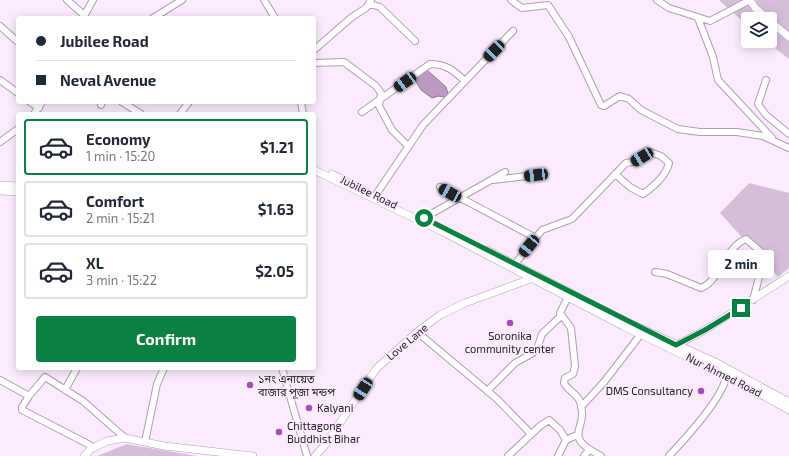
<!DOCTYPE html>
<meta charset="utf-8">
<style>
:root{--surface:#fff;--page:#f2f2f3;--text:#1f2937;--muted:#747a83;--line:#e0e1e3;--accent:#0b8043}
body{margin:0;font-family:"Exo 2","Noto Sans Bengali",sans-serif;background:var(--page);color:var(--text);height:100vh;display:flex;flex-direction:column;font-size:15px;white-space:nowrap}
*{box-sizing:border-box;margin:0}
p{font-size:13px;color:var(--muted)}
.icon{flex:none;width:22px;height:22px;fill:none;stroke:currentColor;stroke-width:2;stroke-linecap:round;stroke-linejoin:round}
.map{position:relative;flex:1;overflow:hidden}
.details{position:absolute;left:16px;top:112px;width:300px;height:258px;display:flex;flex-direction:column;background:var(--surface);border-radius:4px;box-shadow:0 2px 10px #0003}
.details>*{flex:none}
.top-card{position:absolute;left:16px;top:16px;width:300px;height:88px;border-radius:4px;box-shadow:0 2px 10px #0003;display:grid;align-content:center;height:88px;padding:0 20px;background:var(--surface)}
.fabs{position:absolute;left:741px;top:12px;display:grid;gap:8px}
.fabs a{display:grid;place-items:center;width:36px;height:36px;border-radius:4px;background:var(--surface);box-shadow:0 2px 10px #0003;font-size:20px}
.end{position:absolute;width:18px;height:18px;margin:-9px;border:5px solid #0b8043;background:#fff;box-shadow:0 0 0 2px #fff}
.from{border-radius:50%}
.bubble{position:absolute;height:28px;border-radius:4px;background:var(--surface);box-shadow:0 2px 10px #0003;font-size:13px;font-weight:700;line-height:28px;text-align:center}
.car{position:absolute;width:12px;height:24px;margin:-12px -6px;border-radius:5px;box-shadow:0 0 3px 1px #0007;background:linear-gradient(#222 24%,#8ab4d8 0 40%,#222 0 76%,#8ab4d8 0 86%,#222 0)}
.top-card b{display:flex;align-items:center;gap:14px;height:38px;font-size:15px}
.top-card b+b{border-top:1px solid var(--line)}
.top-card i{width:10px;height:10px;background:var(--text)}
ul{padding:7px 0 0;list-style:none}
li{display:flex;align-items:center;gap:12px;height:56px;margin:0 8px 6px;padding:0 12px;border:2px solid var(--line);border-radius:4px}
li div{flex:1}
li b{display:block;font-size:15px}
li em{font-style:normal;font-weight:700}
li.on{border-color:var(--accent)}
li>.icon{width:36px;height:36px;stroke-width:1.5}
.cta{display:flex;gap:8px;margin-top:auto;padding:8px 20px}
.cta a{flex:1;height:46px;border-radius:4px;background:var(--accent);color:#fff;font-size:16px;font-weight:700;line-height:46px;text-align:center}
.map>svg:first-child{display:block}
.green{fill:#d6beda}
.water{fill:#bc9ac2;stroke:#907694}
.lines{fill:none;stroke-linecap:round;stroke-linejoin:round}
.minor-casing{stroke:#b19cb5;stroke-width:8}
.major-casing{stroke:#b19cb5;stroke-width:8}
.minor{stroke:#fff;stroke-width:6}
.major{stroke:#fff;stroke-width:7}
.route{stroke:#0b8043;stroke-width:5}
.poi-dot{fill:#a84db8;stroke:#faecfc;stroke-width:1.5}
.labels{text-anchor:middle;stroke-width:3.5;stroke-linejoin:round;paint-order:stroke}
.street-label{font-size:11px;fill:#29212a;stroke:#faecfc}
.poi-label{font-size:11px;fill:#29212a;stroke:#faecfc;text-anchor:start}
</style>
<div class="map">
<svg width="789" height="456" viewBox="0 0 789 456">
<rect width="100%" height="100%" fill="#faecfc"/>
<!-- green -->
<path class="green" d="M 719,0 L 789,0 L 789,59 L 766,41 L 770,41 L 770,19 L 748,19 L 748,26 Z
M 749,183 L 789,193 L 789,268 L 778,277 L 720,213 Z
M 127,444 L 131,445 L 197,456 L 97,456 Z"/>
<!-- water -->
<path class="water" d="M 427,70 L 446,87 L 448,94 L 445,97 L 438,96 L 432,98 L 421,90 L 414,78 Z"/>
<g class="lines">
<!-- minor casing -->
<g class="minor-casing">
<path id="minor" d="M 67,0 L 84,15
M 264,0 L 275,18
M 511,0 L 522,8 L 548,5 L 569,37 L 601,105 L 604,106 L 620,96 L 629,99 L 641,110 L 678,129 L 700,132 L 737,132 L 763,136 L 789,148
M 657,0 L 669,8 L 710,21 L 750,0
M 370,4 L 380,7 L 415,41
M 83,18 L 93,0
M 153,18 L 182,0
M 698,18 L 713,57 L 718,80 L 772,138
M 0,26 L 18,42
M 314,50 L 352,17 L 366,8 L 371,0
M 314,63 L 344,62 L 376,86 L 381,93 L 379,106 L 392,130 L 408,146
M 0,80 L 18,93
M 766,80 L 758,104 L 766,115 L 789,134
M 30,102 L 39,108
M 122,102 L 141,114
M 301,102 L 303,114
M 101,105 L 102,102
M 362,112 L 430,64 C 446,64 453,70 465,81
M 34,114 L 42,102
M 180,114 L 189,102
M 0,142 L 18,129
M 493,180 L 536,175
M 440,187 L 536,238
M 375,196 L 423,125 L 513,31
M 424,218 L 505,172
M 515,264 L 542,230 L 572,219 L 626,163 L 633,162 L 650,152 L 661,156 L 669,163 C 666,176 653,187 643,194 L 630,187 L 615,174
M 655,272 L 667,274 L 701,288 C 720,281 725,247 746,239 L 761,252 L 764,258 L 753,300
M 568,297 L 560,313 L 571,328 L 575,366 L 573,374 L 565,378 L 564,383 C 568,391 578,394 580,402 C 590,430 559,435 601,456
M 417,332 L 497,399 L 531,434
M 282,368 L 307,456
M 0,380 L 29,396 L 45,377 L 83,401 L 125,438
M 65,390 L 77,368
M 487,391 L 515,363 L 533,353 L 537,349 L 542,334 L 561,316
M 29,396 L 22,407 L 22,410 L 90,445 L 91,449
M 581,407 L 604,382 L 641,334
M 145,442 L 157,384 L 164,368
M 508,456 L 540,426 L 549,420 L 560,430 L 566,440
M 558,456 L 566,440 L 577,435
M 584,456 L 589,450
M 669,456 C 684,440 724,397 726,376"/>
</g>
<!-- major casing -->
<g class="major-casing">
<path id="major" d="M 750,0 L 755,8 L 768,19
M 770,21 L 789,37
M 314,170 L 441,231 L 623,326 L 735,380 L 789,410
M 332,174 L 367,192
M 0,185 L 18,186
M 0,191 L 18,192
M 487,250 L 627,322 L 717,363 L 789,402
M 675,346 L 705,330 L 789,276
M 84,456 L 91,449 L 107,441 L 125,438 L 164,446 L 253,456
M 315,456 L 325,445 L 376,369 L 417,332 L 440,315 L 465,303 L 533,278"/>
</g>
<!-- minor -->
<use href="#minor" class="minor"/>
<!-- major -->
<use href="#major" class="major"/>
</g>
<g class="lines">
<!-- route -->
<path class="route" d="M 424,218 L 676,345 L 705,330 L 741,308"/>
</g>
<!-- markers -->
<g class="poi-dot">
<circle cx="510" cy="323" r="4"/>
<circle cx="250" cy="385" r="4"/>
<circle cx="701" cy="391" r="4"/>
<circle cx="309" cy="408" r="4"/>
<circle cx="279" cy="432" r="4"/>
</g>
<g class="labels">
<!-- street labels -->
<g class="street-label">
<text transform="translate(369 192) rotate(26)" y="4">Jubilee Road</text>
<text transform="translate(407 342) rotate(-40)" y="4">Love Lane</text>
<text transform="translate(724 375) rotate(27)" y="4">Nur Ahmed Road</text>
</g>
<!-- poi labels -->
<g class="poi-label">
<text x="510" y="340" text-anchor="middle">Soronika<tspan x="510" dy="13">community center</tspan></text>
<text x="258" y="383">১নং এনায়েত<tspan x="258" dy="13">বাজার পূজা মন্ডপ</tspan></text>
<text x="693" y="395" text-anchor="end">DMS Consultancy</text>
<text x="317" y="412">Kalyani</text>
<text x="287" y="430">Chittagong<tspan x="287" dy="13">Buddhist Bihar</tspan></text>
</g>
</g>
</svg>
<div class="fabs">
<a><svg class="icon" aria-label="layers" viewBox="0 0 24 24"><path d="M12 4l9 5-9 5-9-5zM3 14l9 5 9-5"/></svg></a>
</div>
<i class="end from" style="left:424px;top:218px"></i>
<i class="end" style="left:741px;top:308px"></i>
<div class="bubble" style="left:708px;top:250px;width:66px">2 min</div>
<i class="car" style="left:494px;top:51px;rotate:224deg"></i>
<i class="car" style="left:405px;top:82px;rotate:234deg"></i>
<i class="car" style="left:642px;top:157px;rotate:239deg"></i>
<i class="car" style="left:536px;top:175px;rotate:263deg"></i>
<i class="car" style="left:450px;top:193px;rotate:299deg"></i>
<i class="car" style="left:529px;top:246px;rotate:219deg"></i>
<i class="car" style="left:363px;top:389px;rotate:213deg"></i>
<div class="top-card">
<b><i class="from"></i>Jubilee Road</b>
<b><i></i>Neval Avenue</b>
</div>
<section class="details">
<ul>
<li class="on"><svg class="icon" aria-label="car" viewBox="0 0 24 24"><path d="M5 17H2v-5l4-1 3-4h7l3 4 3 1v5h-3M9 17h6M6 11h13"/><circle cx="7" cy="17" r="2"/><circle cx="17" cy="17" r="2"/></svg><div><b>Economy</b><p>1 min · 15:20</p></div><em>$1.21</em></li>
<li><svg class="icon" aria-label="car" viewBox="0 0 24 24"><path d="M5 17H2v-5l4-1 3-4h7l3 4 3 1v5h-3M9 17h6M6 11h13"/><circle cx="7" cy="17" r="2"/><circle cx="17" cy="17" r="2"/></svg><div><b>Comfort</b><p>2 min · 15:21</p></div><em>$1.63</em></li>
<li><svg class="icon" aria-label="car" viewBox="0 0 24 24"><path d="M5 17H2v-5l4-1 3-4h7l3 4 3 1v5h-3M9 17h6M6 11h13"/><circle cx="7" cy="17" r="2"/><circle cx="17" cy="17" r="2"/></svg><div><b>XL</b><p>3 min · 15:22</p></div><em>$2.05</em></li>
</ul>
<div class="cta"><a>Confirm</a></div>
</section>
</div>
